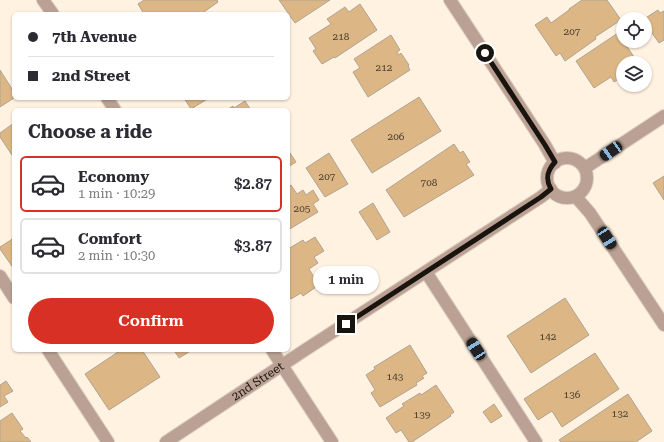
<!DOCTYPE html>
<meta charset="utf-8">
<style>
:root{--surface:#fff;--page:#f2f2f3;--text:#2b2b33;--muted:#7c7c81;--line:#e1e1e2;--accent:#d93025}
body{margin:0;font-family:"Roboto Serif",serif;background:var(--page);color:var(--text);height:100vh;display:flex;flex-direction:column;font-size:15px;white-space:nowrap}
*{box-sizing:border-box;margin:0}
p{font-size:13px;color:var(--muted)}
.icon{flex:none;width:22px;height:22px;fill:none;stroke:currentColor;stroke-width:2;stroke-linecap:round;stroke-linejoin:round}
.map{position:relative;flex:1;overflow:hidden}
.details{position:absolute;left:12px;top:108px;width:278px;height:244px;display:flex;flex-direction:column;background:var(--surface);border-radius:6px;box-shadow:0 1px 3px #0004}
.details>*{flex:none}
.top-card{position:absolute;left:12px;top:12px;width:278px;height:88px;border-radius:6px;box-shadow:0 1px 3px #0004;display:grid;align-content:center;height:88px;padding:0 16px;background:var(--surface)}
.buttons{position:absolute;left:616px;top:12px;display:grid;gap:8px}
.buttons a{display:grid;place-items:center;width:36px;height:36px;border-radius:50%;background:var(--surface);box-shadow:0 1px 3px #0004;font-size:20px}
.end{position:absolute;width:18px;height:18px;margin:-9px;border:5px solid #19140e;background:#fff;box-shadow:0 0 0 2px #fff}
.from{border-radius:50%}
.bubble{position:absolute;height:28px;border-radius:14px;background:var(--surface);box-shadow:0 1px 3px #0004;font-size:13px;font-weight:600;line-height:28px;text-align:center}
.car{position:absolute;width:12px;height:24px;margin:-12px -6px;border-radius:5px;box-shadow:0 0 3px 1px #0007;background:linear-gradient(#222 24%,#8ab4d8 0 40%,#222 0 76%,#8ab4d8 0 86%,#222 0)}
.top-card b{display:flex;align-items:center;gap:14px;height:38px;font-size:15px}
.top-card b+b{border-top:1px solid var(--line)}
.top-card i{width:10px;height:10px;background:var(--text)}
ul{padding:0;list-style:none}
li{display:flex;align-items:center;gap:12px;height:56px;margin:0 8px 6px;padding:0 8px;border:2px solid var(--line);border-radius:6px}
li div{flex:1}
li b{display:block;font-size:15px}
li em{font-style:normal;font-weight:600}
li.on{border-color:var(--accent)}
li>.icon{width:36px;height:36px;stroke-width:1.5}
h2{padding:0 16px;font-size:18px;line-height:48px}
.button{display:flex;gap:8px;margin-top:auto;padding:8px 16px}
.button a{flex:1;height:46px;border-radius:24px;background:var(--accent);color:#fff;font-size:16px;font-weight:600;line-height:46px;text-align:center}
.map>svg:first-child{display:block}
.building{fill:#dcb785;stroke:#b0a393}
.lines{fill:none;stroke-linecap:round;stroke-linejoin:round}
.minor-casing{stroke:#dacebf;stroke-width:14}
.minor{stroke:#bba194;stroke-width:12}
.route{stroke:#19140e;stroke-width:5}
.labels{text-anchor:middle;stroke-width:3;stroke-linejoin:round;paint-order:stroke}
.number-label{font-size:10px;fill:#4a3d2c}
.street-label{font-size:12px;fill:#19140e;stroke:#fff}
</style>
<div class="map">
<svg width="664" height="442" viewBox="0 0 664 442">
<rect width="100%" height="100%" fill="#fff2e1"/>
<!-- building -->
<path class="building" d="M 144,0 L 217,0 L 218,2 L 204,12 L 205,14 L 144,14 L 138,4 Z
M 279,0 L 330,0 L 295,23 Z
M 582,0 L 607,0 L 621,20 L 595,37 L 596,39 L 565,61 L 560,53 L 556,56 L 535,25 L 547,17 L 551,23 L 569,10 L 569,9 Z
M 360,4 L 377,30 L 335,58 L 334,57 L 322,64 L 313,51 L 316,49 L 309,38 L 331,24 L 327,19 L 345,7 L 349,12 Z
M 658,10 L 660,13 L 664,11 L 664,40 L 659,43 L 645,23 L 645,19 L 644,19 Z
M 618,33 L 636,60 L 632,63 L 623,63 L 623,69 L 620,71 L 623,76 L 614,82 L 611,77 L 594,88 L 576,61 Z
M 391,35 L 400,50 L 397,52 L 399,55 L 401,53 L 409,65 L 408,66 L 410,70 L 368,97 L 353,72 L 360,68 L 354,59 Z
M 0,70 L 14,92 L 14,98 L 0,107 Z
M 419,97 L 441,131 L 372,173 L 351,140 Z
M 184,98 L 209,98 L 191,109 Z
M 245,101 L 251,110 L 227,110 L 233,106 L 234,108 Z
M 14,123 L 14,158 L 0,137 L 0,133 Z
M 454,144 L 460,153 L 463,151 L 470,162 L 466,164 L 474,175 L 404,217 L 386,190 Z
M 288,150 L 296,162 L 288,167 Z
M 329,153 L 348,184 L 325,197 L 306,168 Z
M 664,176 L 664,200 L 653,183 Z
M 291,185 L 297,194 L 303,190 L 306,195 L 313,190 L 319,200 L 313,204 L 318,212 L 288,230 L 288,188 Z
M 373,203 L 390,232 L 377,240 L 359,212 Z
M 315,237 L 324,251 L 314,257 L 318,263 L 309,269 L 319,285 L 303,296 L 301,293 L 291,299 L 288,294 L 288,249 L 303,240 L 305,243 Z
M 14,238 L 14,269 L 0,249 L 0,247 Z
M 565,298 L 589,335 L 531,373 L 507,336 Z
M 410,345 L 427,373 L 422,376 L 424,378 L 416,383 L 417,385 L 380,407 L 371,393 L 375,390 L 366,375 L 375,369 L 374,367 Z
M 121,350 L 142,350 L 160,377 L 109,410 L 85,374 Z
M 174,350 L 192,350 L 179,358 Z
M 595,353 L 619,389 L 562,427 L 552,411 L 538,420 L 524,399 Z
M 6,381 L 13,391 L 4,396 L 8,402 L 0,407 L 0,385 Z
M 436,385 L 454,412 L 450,415 L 451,416 L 412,442 L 409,442 L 401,430 L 396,433 L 386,418 L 404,406 L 402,404 L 420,393 L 421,395 Z
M 628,394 L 652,431 L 636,442 L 561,442 L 559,440 Z
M 494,404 L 502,416 L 491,423 L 483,412 Z
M 12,413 L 23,429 L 20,431 L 26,438 L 27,437 L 31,442 L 0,442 L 0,421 Z"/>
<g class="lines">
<!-- minor casing -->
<g class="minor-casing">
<g id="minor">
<path d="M 43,0 L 53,14"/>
<path d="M 450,0 L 545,145 L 555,163"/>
<path d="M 107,98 L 115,110"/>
<circle cx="567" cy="178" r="20"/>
<path d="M 585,168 L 664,116"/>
<path d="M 576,197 L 590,213 L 664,325"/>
<path d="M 426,272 L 536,442"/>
<path d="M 0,276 L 14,298"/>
<path d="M 48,350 L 108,442"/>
<path d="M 272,350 L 332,442"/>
<path id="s1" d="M 166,442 L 305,350 L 541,197 L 551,189"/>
</g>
</g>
<!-- minor -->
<use href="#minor" class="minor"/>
</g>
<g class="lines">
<!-- route -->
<path class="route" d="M 346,324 L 541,197 L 551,189 C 545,179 547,171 555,162 L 545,145 L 485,53"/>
</g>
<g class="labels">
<!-- number labels -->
<g class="number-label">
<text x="572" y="35">207</text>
<text x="341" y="40">218</text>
<text x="384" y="71">212</text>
<text x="396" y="140">206</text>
<text x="327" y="180">207</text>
<text x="429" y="186">708</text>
<text x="302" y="212">205</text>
<text x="548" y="340">142</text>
<text x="395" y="380">143</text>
<text x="572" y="398">136</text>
<text x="620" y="417">132</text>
<text x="422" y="418">139</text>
</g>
<!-- street labels -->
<g class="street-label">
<text dy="4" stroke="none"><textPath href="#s1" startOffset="110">2nd Street</textPath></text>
</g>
</g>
</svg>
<div class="buttons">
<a><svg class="icon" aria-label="locate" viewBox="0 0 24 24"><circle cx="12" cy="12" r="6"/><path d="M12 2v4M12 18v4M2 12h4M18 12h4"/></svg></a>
<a><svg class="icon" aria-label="layers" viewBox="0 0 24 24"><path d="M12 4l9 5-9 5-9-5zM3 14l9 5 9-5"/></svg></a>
</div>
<i class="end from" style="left:485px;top:53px"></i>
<i class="end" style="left:346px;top:324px"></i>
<div class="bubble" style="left:313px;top:266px;width:66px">1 min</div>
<i class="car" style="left:611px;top:151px;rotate:236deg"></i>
<i class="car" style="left:607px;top:238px;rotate:147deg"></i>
<i class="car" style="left:476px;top:349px;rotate:327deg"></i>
<div class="top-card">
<b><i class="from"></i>7th Avenue</b>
<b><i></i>2nd Street</b>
</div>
<section class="details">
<h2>Choose a ride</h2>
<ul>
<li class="on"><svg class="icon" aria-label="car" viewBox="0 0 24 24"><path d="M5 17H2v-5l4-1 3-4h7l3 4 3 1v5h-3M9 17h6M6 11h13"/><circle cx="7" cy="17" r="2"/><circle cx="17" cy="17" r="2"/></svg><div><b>Economy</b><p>1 min · 10:29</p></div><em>$2.87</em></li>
<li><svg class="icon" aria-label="car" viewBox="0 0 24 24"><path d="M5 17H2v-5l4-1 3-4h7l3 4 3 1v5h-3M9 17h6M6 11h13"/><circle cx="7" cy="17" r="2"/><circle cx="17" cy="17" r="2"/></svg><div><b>Comfort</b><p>2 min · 10:30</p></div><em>$3.87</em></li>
</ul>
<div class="button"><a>Confirm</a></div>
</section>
</div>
